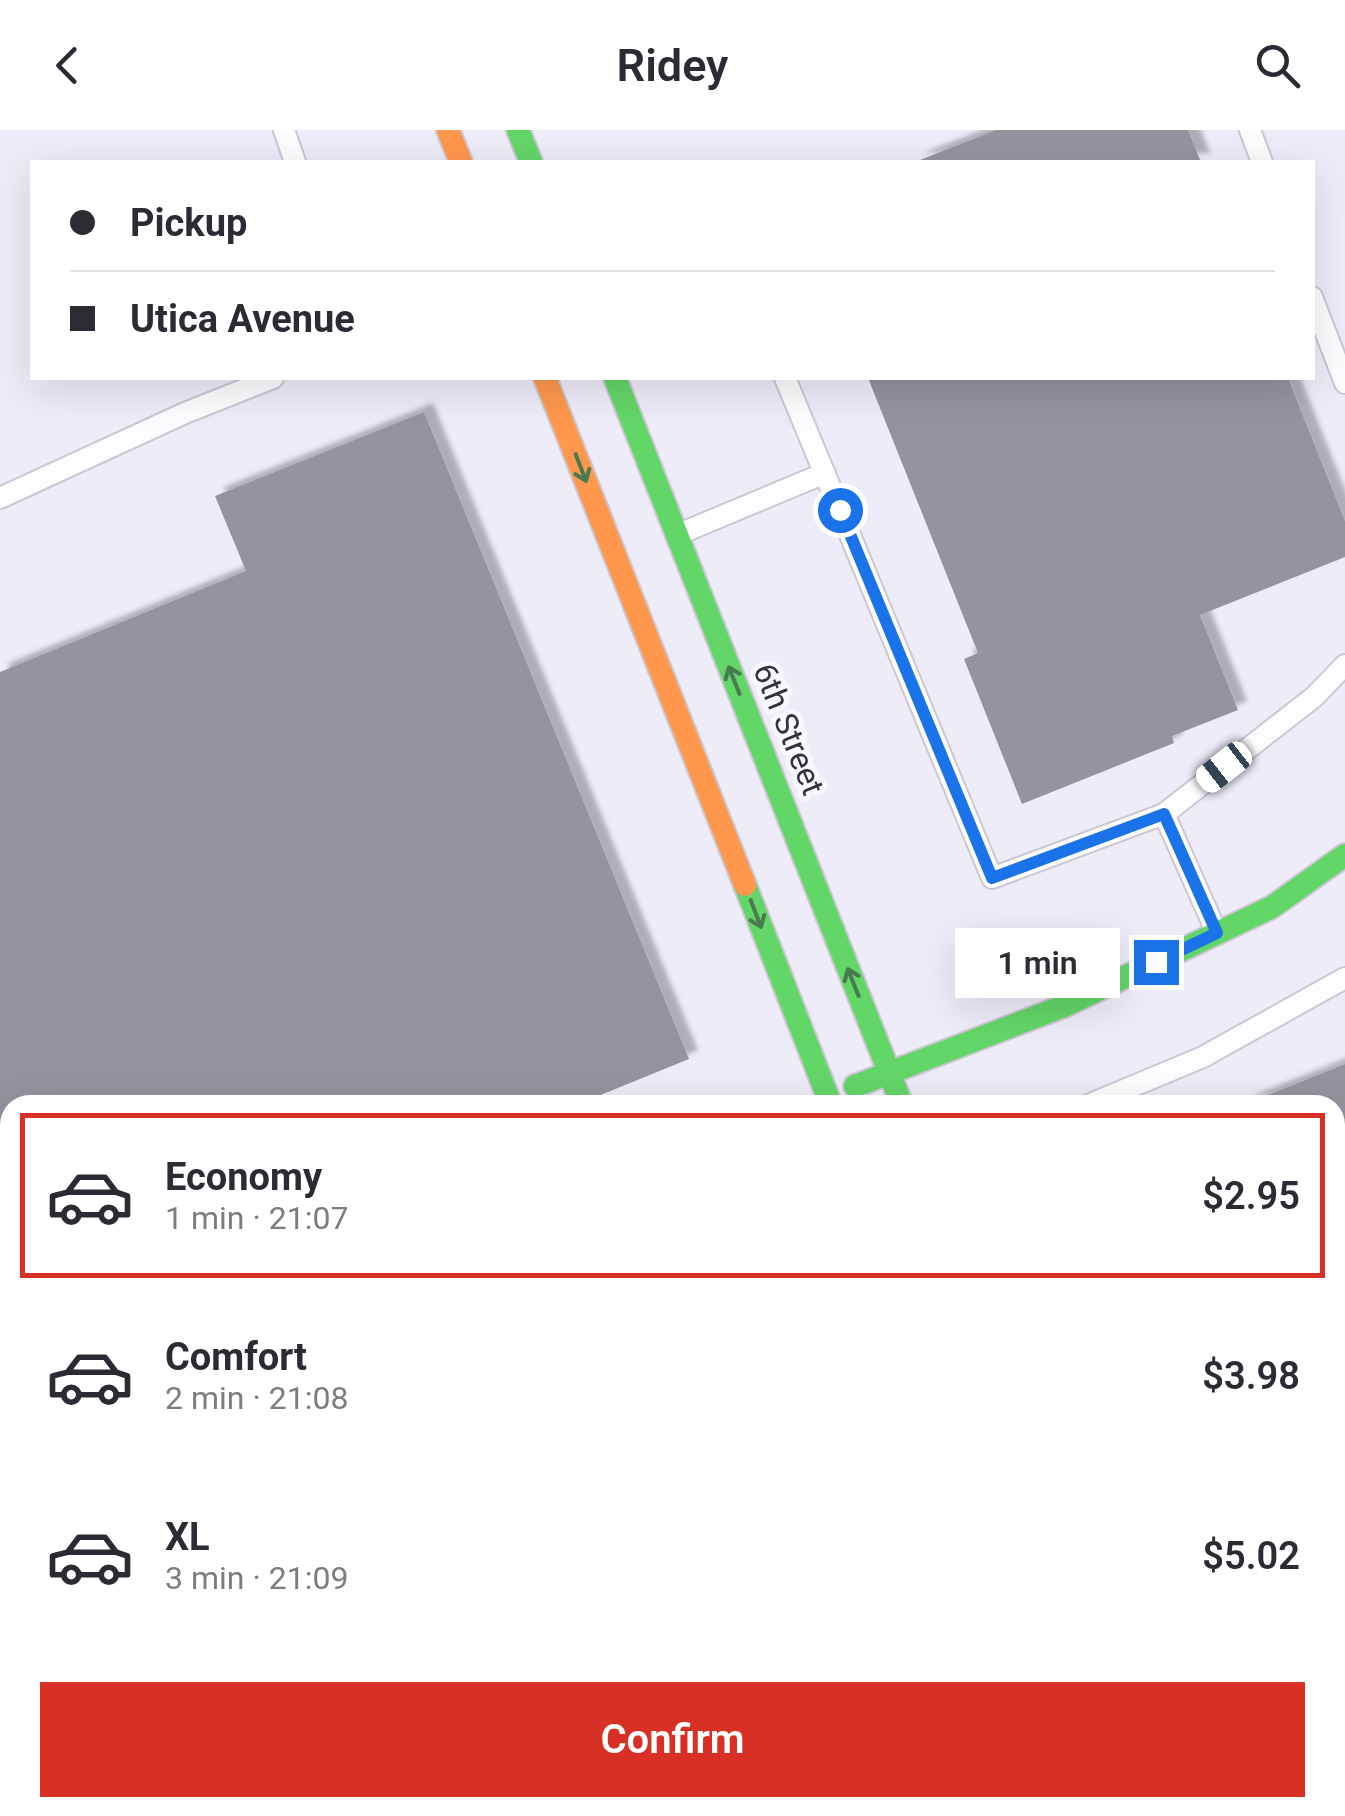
<!DOCTYPE html>
<meta charset="utf-8">
<style>
:root{--surface:#fff;--page:#f2f2f3;--text:#2b2b33;--muted:#7c7c81;--line:#e1e1e2;--accent:#d93025}
body{margin:0;font-family:Roboto,sans-serif;background:var(--page);color:var(--text);height:100vh;display:flex;flex-direction:column;font-size:38px;white-space:nowrap}
*{box-sizing:border-box;margin:0}
p{font-size:32px;color:var(--muted)}
.icon{flex:none;width:55px;height:55px;fill:none;stroke:currentColor;stroke-width:2;stroke-linecap:round;stroke-linejoin:round}
.map{position:relative;flex:1;overflow:hidden}
.sheet{position:absolute;left:0px;top:965px;width:1345px;height:722px;display:flex;flex-direction:column;background:var(--surface);border-radius:30px 30px 0 0;box-shadow:0 10px 40px #0002}
.sheet>*{flex:none}
.banner{position:absolute;left:30px;top:30px;width:1285px;height:220px;border-radius:0px;box-shadow:0 10px 40px #0002;display:grid;align-content:center;height:220px;padding:0 40px;background:var(--surface)}
.end{position:absolute;width:45px;height:45px;margin:-22px;border:12px solid #1a73e8;background:#fff;box-shadow:0 0 0 5px #fff}
.from{border-radius:50%}
.bubble{position:absolute;height:70px;border-radius:0px;background:var(--surface);box-shadow:0 10px 40px #0002;font-size:32px;font-weight:600;line-height:70px;text-align:center}
.car{position:absolute;width:30px;height:60px;margin:-30px -15px;border-radius:12px;box-shadow:0 0 8px 2px #0007;background:linear-gradient(#fff 24%,#345 0 40%,#fff 0 76%,#345 0 86%,#fff 0)}
.banner b{display:flex;align-items:center;gap:35px;height:95px;font-size:38px}
.banner b+b{border-top:2px solid var(--line)}
.banner i{width:25px;height:25px;background:var(--text)}
ul{padding:18px 0 0;list-style:none}
li{display:flex;align-items:center;gap:30px;height:165px;margin:0 20px 15px;padding:0 20px;border:5px solid transparent;border-radius:0px}
li div{flex:1}
li b{display:block;font-size:38px}
li em{font-style:normal;font-weight:600}
li.current{border-color:var(--accent)}
li>.icon{width:90px;height:90px;stroke-width:1.5}
.cta{display:flex;gap:20px;margin-top:auto;padding:20px 40px}
.cta a{flex:1;height:115px;border-radius:0px;background:var(--accent);color:#fff;font-size:40px;font-weight:600;line-height:115px;text-align:center}
header{display:flex;justify-content:space-between;align-items:center;height:130px;padding:0 40px;background:var(--surface);font-size:45px;font-weight:600}
.map>svg:first-child{display:block}
.building{fill:#96939e;filter:url(#shadow)}
.lines{fill:none;stroke-linecap:round;stroke-linejoin:round}
.lane-casing{stroke:#cbc8d3;stroke-width:24}
.street-casing{stroke:#cbc8d3;stroke-width:44}
.fast-casing{stroke:#cbc8d3;stroke-width:26}
.slow-casing{stroke:#cbc8d3;stroke-width:26}
.path{stroke:#dad8dd;stroke-width:6;stroke-dasharray:10 5;stroke-linecap:butt}
.lane{stroke:#fdfcfe;stroke-width:20}
.street{stroke:#fdfcfe;stroke-width:40}
.fast{stroke:#63d668;stroke-width:22}
.slow{stroke:#ff974d;stroke-width:22}
.oneway{stroke:#497b50}
.route{stroke:#1a73e8;stroke-width:12}
.labels{text-anchor:middle;stroke-width:10;stroke-linejoin:round;paint-order:stroke}
.street-label{font-size:32px;fill:#34313c;stroke:#f8f7fd}
</style>
<header><svg class="icon" aria-label="back" viewBox="0 0 24 24"><path d="M15 5l-7 7 7 7"/></svg>Ridey<svg class="icon" aria-label="search" viewBox="0 0 24 24"><circle cx="10" cy="10" r="6"/><path d="M15 15l6 6"/></svg></header>
<div class="map">
<svg width="1345" height="1686" viewBox="0 0 1345 1686">
<defs>
<filter id="shadow"><feDropShadow dx="9" dy="-9" stdDeviation="2.5" flood-color="#0004"/></filter>
</defs>
<rect width="100%" height="100%" fill="#efecf9"/>
<!-- building -->
<path class="building" d="M 996,0 L 1188,0 L 1201,32 L 915,32 Z
M 868,248 L 1288,248 L 1345,391 L 1345,427 L 1200,485 L 1238,580 L 1172,606 L 1174,613 L 1022,674 L 964,529 L 978,523 Z
M 424,282 L 689,929 L 576,975 L 10,975 L 10,1206 L 0,1211 L 0,542 L 246,441 L 215,366 Z
M 1345,934 L 1345,1046 L 1335,1050 L 1335,975 L 1243,975 Z
M 1345,1111 L 1345,1183 L 1335,1159 L 1335,1115 Z
M 1335,1291 L 1345,1315 L 1345,1503 L 1335,1507 Z"/>
<g class="lines">
<!-- lane casing -->
<g class="lane-casing">
<path id="lane" d="M 284,0 L 295,32
M 1250,0 L 1262,32
M 1312,167 L 1345,253
M 785,248 L 992,748 L 1164,684 L 1216,801
M 0,368 L 185,283 L 273,248
M 679,404 L 825,343
M 1164,684 L 1314,567 L 1345,535
M 1088,975 L 1203,927 L 1345,848
M 1335,1085 L 1345,1081
M 1335,1222 L 1345,1247
M 1335,1538 L 1345,1534
M 1335,1641 L 1345,1637
M 600,1678 L 603,1686
M 145,1686 L 166,1678
M 1223,1686 L 1244,1678"/>
</g>
<!-- street casing -->
<g class="street-casing">
<path id="street" d="M 0,1302 L 10,1298"/>
</g>
<!-- fast casing -->
<g class="fast-casing">
<path id="fast" d="M 518,0 L 531,32
M 615,248 L 902,975
M 745,755 L 831,975
M 855,956 L 1064,876 L 1272,777 L 1345,725"/>
</g>
<!-- slow casing -->
<g class="slow-casing">
<path id="slow" d="M 448,0 L 461,32
M 545,248 L 745,755
M 1109,1678 L 1112,1686
M 1183,1678 L 1186,1686"/>
</g>
<!-- path -->
<path class="path" d="M 0,1674 L 10,1670
M 566,1678 L 570,1686"/>
<!-- lane -->
<use href="#lane" class="lane"/>
<!-- street -->
<use href="#street" class="street"/>
<!-- fast -->
<use href="#fast" class="fast"/>
<!-- slow -->
<use href="#slow" class="slow"/>
</g>
<!-- one-way arrows -->
<defs><path id="oneway-shaft" d="M-6 0H5M1.5-3L5.5 0L1.5 3" fill="none" stroke-width="1.6" stroke-linecap="round" stroke-linejoin="round" transform="scale(2.5)"/></defs>
<g class="oneway">
<use href="#oneway-shaft" transform="translate(581 338) rotate(69)"/>
<use href="#oneway-shaft" transform="translate(734 550) rotate(-112)"/>
<use href="#oneway-shaft" transform="translate(756 784) rotate(69)"/>
<use href="#oneway-shaft" transform="translate(853 852) rotate(-112)"/>
</g>
<g class="lines">
<!-- route -->
<path class="route" d="M 840,380 L 992,748 L 1164,684 L 1217,803 L 1156,832"/>
</g>
<g class="labels">
<!-- street labels -->
<g class="street-label">
<text transform="translate(789 599) rotate(68)" y="11">6th Street</text>
</g>
</g>
</svg>
<i class="end from" style="left:840px;top:380px"></i>
<i class="end" style="left:1156px;top:832px"></i>
<div class="bubble" style="left:955px;top:798px;width:165px">1 min</div>
<i class="car" style="left:1224px;top:637px;rotate:232deg"></i>
<div class="banner">
<b><i class="from"></i>Pickup</b>
<b><i></i>Utica Avenue</b>
</div>
<section class="sheet">
<ul>
<li class="current"><svg class="icon" aria-label="car" viewBox="0 0 24 24"><path d="M5 17H2v-5l4-1 3-4h7l3 4 3 1v5h-3M9 17h6M6 11h13"/><circle cx="7" cy="17" r="2"/><circle cx="17" cy="17" r="2"/></svg><div><b>Economy</b><p>1 min · 21:07</p></div><em>$2.95</em></li>
<li><svg class="icon" aria-label="car" viewBox="0 0 24 24"><path d="M5 17H2v-5l4-1 3-4h7l3 4 3 1v5h-3M9 17h6M6 11h13"/><circle cx="7" cy="17" r="2"/><circle cx="17" cy="17" r="2"/></svg><div><b>Comfort</b><p>2 min · 21:08</p></div><em>$3.98</em></li>
<li><svg class="icon" aria-label="car" viewBox="0 0 24 24"><path d="M5 17H2v-5l4-1 3-4h7l3 4 3 1v5h-3M9 17h6M6 11h13"/><circle cx="7" cy="17" r="2"/><circle cx="17" cy="17" r="2"/></svg><div><b>XL</b><p>3 min · 21:09</p></div><em>$5.02</em></li>
</ul>
<div class="cta"><a>Confirm</a></div>
</section>
</div>
